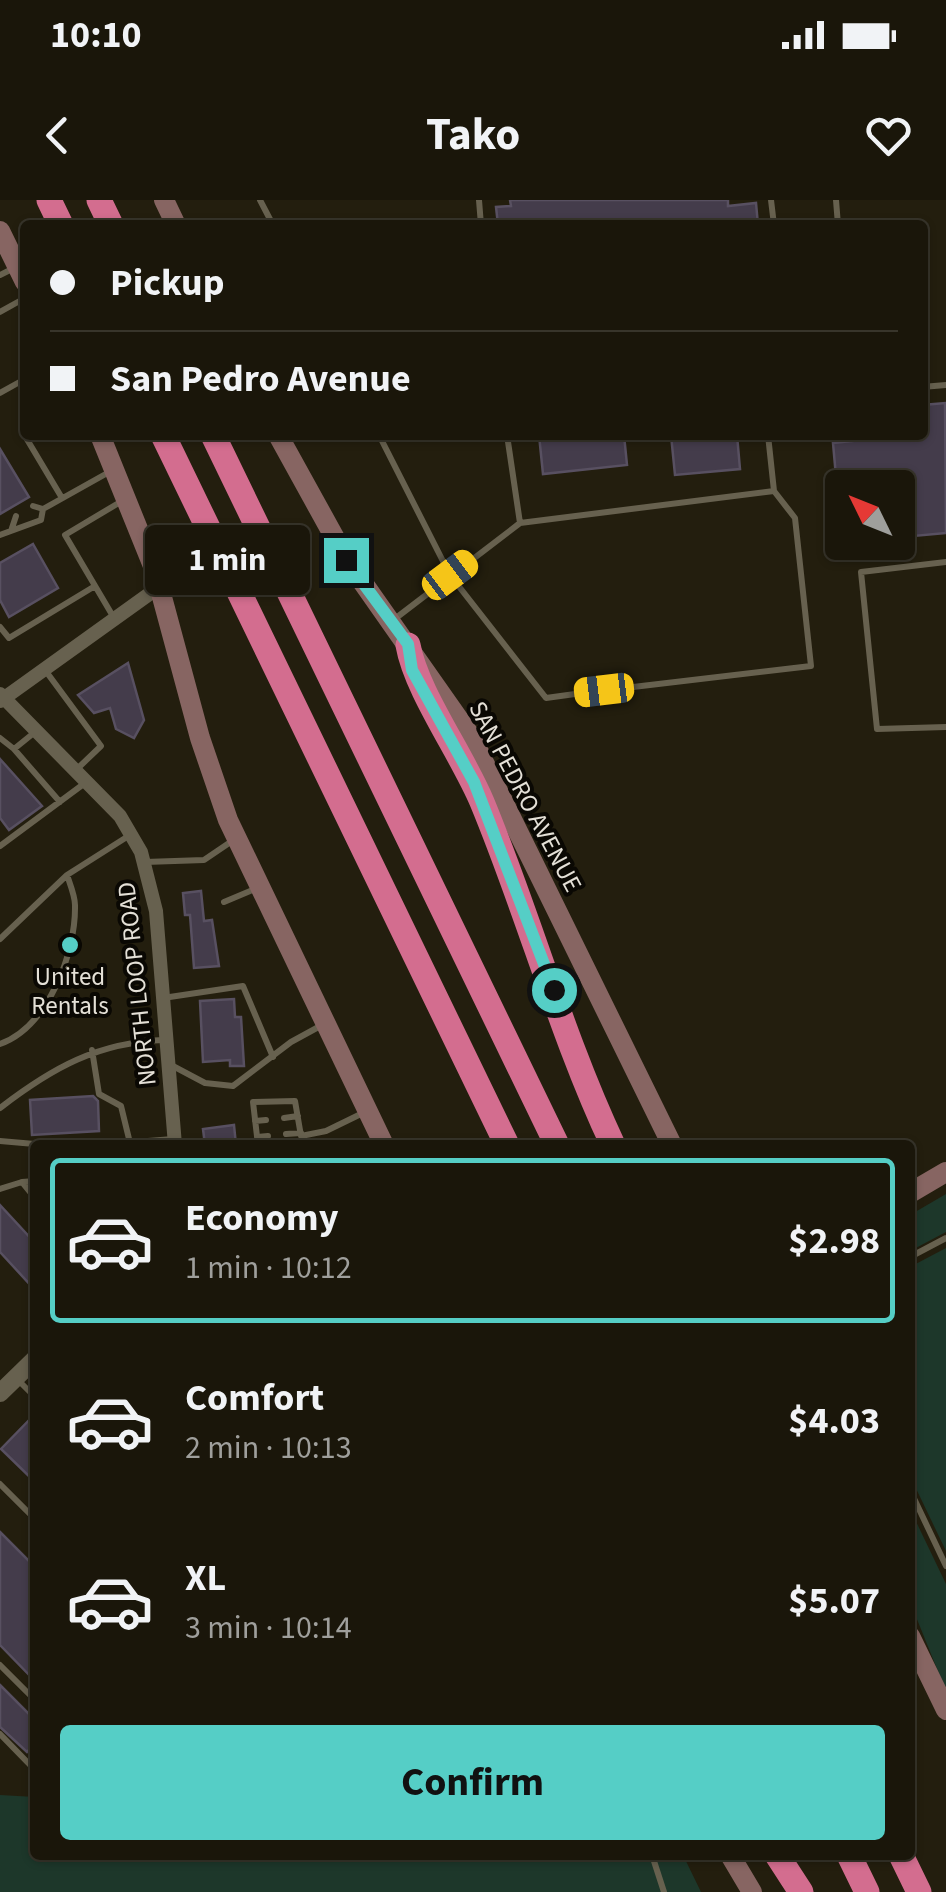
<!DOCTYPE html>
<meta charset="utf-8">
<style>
:root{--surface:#1a160a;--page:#272318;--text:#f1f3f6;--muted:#9f9f9c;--line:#38352b;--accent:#55cec6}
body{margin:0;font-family:"Source Sans 3",sans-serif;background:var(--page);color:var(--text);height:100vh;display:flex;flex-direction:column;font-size:38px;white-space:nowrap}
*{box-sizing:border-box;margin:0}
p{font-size:32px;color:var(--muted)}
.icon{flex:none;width:55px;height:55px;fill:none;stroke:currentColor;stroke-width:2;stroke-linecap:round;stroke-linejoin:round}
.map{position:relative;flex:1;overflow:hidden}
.panel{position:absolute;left:30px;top:940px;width:885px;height:720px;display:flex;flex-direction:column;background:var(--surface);border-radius:10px;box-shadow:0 2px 8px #0004,0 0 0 2px var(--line)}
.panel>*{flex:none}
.hud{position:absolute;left:20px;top:20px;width:908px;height:220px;border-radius:10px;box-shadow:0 2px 8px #0004,0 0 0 2px var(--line);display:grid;align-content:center;height:220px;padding:0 30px;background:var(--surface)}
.needle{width:65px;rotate:313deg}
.fabs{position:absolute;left:825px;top:270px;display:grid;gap:20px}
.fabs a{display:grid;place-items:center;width:90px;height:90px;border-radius:10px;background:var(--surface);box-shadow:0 2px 8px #0004,0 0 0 2px var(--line);font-size:50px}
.end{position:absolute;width:45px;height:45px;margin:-22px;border:12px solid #55cec6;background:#111;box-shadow:0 0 0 5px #111}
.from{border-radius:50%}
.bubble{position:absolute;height:70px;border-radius:10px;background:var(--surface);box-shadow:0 2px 8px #0004,0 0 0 2px var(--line);font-size:32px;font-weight:700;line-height:70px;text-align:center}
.car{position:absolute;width:30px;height:60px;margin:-30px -15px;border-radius:12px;box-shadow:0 0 8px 2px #0007;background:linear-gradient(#f5c518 24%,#345 0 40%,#f5c518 0 76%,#345 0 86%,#f5c518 0)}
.hud b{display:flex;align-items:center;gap:35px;height:95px;font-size:38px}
.hud b+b{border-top:2px solid var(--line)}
.hud i{width:25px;height:25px;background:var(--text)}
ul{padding:18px 0 0;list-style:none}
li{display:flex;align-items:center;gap:30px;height:165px;margin:0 20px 15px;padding:0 10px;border:5px solid transparent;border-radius:10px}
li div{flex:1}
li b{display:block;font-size:38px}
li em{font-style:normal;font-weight:700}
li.on{border-color:var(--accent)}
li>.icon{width:90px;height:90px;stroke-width:1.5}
.cta{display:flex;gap:20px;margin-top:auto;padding:20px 30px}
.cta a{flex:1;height:115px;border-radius:10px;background:var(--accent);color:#111;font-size:40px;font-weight:700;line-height:115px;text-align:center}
.status{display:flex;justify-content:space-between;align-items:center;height:70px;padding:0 50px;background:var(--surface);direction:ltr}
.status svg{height:28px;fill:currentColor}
header{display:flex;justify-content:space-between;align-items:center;height:130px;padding:0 30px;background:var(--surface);font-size:45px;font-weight:700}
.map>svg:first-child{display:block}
.green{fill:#1d372a}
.building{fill:#443c4b;stroke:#585061;stroke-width:2.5}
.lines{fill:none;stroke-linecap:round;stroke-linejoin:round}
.service{stroke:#67614f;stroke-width:6}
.minor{stroke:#67614f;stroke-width:14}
.tertiary{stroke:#67614f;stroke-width:18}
.secondary{stroke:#876562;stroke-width:20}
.motorway{stroke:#d36d8f;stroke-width:25}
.route{stroke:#55cec6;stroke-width:12}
.poi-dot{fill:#55cec6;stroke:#0a0803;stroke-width:4}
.labels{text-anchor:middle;stroke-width:8;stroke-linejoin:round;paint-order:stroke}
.street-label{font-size:25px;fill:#e4e0d7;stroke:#0a0803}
.poi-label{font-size:25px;fill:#e4e0d7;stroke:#0a0803}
</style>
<div class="status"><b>10:10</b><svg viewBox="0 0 49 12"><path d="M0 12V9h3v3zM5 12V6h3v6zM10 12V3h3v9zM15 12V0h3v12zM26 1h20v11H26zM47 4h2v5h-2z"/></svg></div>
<header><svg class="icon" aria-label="back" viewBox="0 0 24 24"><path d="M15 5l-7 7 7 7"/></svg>Tako<svg class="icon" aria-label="heart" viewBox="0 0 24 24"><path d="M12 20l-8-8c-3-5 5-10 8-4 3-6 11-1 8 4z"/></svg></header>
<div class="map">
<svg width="946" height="1692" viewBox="0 0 946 1692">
<rect width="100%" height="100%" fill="#231e0e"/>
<!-- green -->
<path class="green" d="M 946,994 L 946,1032 L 910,1051 L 910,1015 Z
M 946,1048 L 946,1351 L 910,1276 L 910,1067 Z
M 910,1309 L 946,1384 L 946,1491 L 910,1402 Z
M 0,1595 L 35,1597 L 35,1655 L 683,1655 L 701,1692 L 0,1692 Z"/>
<!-- building -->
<path class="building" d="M 510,0 L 728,0 L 728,6 L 756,3 L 758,25 L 498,25 L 496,7 L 511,6 Z
M 945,203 L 946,333 L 914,336 L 914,328 L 898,330 L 898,288 L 837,288 L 833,243 L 853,241 L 852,235 L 922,235 L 923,205 Z
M 539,235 L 624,235 L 627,265 L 543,274 Z
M 671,235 L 737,235 L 740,269 L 675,275 Z
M 0,249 L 29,297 L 0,314 Z
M 33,344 L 58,388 L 9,417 L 0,400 L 0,363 Z
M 128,463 L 144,520 L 134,538 L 116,529 L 110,508 L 94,513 L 78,495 Z
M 0,559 L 42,606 L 9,630 L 0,618 Z
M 201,691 L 204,721 L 212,720 L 219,766 L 194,768 L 190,715 L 185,715 L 183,693 Z
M 234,799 L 235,817 L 241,817 L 244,866 L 230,866 L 230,860 L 203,862 L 200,801 Z
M 93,896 L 98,901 L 99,931 L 32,935 L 30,900 Z
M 234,925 L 236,945 L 205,945 L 203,929 Z
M 0,1005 L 35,1043 L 35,1090 L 0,1052 Z
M 35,1214 L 35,1282 L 1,1249 Z
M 0,1332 L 35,1367 L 35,1481 L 0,1445 Z
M 0,1485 L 35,1520 L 35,1544 L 27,1552 L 0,1527 Z"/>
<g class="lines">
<!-- service -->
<path class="service" d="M 260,0 L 273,25
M 479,0 L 481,25
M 771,0 L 774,25
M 836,0 L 838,25
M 0,75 L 16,67
M 0,112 L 25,98
M 922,187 L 946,185
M 0,193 L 25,179
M 22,231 L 62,298
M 379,235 L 450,375 L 546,498 L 604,490
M 768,235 L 774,291
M 33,306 L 43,309
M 520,323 L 774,291 L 795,318 L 811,466 L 633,487
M 12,328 L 16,316
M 0,335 L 41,320 L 43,309 L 111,271
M 946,362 L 861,372 L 877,529 L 946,527
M 114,418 L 65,335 L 122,301
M 392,421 L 520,323 L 507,235
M 0,427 L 9,438 L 95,386
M 45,470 L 101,546 L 77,569
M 0,538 L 14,549 L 35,532
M 14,549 L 60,602
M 0,646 L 85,583
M 145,662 L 204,660 L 235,639
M 224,702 L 255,689
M 0,739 L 67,675 L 130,635
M 163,798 L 243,786 L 273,857
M 0,844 C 48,827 76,753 75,705 C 75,696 70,684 67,675
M 92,850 L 99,894 L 121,906 L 130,943
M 171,865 L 205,883 L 233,886 L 291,842 L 324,824
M 0,908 C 52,868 98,842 165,840
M 284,918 L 298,916
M 255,921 L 266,920
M 286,934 L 301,933
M 257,937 L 268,936
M 0,941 L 46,945
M 98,945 L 173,939
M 258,945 L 253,902 L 295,901 L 301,936 L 326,931 L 365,912
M 35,981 L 22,982 L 35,998
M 0,989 L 22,982
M 910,1057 L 946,1038
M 18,1180 L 35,1197
M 0,1284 L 35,1319
M 910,1290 L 946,1366
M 0,1465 L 35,1500
M 0,1534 L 35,1570
M 652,1655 L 664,1692"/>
<!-- minor -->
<path class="minor" d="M 0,494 L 120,616 L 141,652 L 156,711 L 175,945
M 0,501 L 159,387"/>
<!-- tertiary -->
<path class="tertiary" d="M 0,1193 L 35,1159"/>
<!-- secondary -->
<path class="secondary" d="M 164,0 L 176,25
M 0,31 L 25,82
M 100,235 L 155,371 L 200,538 L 228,620 L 384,945
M 278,235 L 347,360 L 472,538 L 672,945
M 910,993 L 946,972
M 910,1436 L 946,1510
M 730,1655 L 752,1692"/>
<!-- motorway -->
<path class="motorway" d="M 49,0 L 61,25
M 99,0 L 111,25
M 163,235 L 507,945
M 213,235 L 557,945
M 408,445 C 416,491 462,554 482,602 C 529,715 561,835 613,945
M 777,1655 L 801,1692
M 849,1655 L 867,1692
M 901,1655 L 919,1692"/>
</g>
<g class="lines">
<!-- route -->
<path class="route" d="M 346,360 L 408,444 L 412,470 L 474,582 L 554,790"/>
</g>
<!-- markers -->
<circle class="poi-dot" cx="70" cy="745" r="10"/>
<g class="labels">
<!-- street labels -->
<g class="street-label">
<text transform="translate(526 596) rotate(62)" y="9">SAN PEDRO AVENUE</text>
<text transform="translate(136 784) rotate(-96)" y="9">NORTH LOOP ROAD</text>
</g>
<!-- poi labels -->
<g class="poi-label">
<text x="70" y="785">United<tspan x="70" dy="29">Rentals</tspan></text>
</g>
</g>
</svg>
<div class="fabs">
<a><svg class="needle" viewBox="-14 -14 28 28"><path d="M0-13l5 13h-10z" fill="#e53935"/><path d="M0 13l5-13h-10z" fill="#9f9f9c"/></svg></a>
</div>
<i class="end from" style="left:554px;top:790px"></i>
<i class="end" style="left:346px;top:360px"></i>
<div class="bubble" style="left:145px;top:325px;width:165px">1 min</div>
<i class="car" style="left:450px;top:375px;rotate:53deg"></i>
<i class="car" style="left:604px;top:490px;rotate:263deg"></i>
<div class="hud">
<b><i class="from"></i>Pickup</b>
<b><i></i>San Pedro Avenue</b>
</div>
<section class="panel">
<ul>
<li class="on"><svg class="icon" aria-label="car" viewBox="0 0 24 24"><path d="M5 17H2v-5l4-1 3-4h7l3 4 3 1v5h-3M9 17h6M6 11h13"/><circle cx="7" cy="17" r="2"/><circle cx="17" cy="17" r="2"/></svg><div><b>Economy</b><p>1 min · 10:12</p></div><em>$2.98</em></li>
<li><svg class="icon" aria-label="car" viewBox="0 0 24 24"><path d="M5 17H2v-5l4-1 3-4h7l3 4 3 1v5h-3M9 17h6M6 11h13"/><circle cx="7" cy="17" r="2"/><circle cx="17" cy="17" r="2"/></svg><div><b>Comfort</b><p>2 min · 10:13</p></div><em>$4.03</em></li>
<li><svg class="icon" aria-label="car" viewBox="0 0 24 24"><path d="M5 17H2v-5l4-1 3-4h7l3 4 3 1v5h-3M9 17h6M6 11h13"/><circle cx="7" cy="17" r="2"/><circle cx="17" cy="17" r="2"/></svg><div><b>XL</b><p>3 min · 10:14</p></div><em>$5.07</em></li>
</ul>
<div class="cta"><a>Confirm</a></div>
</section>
</div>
